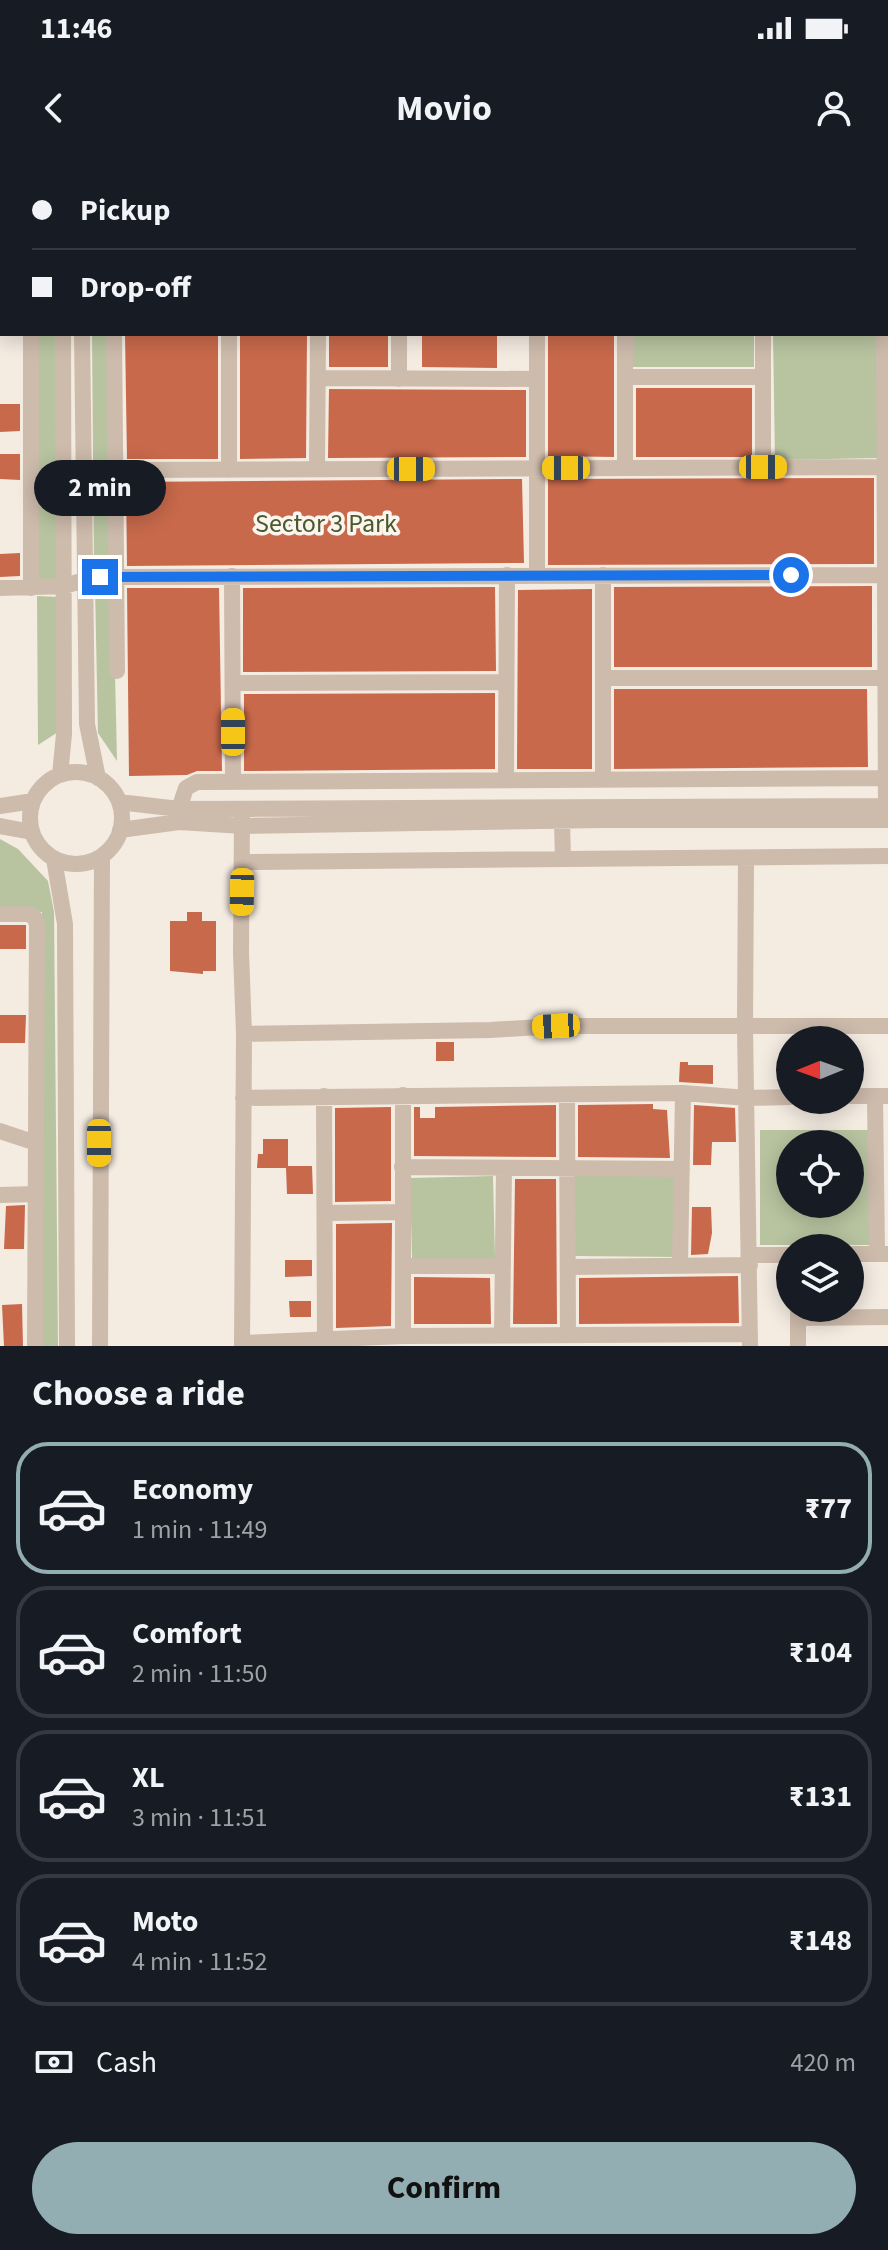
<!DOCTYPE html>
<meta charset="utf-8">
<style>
:root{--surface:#171b24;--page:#242831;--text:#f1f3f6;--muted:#9ea1a6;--line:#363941;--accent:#92aeb2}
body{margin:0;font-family:"Source Sans 3",sans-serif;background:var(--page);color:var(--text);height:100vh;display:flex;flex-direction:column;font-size:30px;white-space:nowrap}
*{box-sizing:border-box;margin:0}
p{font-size:26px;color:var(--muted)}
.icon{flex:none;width:44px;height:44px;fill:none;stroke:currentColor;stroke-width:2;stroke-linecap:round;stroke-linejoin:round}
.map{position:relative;height:1186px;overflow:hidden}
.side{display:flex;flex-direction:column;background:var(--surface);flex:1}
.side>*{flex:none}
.guide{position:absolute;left:0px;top:0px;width:888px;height:176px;box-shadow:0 4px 20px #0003;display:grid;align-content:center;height:176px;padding:0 32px;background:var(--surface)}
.needle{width:52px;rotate:269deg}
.tools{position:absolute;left:776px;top:866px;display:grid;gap:16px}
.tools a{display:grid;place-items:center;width:88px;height:88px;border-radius:50%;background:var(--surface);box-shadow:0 4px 20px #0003;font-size:40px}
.end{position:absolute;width:36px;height:36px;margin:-18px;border:10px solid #1a73e8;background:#fff;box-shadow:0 0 0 4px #fff}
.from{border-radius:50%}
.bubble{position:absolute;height:56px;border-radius:28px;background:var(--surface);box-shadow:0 4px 20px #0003;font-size:26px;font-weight:700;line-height:56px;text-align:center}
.car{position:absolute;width:24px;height:48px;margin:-24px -12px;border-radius:10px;box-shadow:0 0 6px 2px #0007;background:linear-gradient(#f5c518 24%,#345 0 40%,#f5c518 0 76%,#345 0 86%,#f5c518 0)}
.guide b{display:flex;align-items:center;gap:28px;height:76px;font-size:30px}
.guide b+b{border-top:2px solid var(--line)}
.guide i{width:20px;height:20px;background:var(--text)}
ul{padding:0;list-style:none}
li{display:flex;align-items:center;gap:24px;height:132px;margin:0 16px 12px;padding:0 16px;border:4px solid var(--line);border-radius:32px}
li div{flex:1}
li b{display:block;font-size:30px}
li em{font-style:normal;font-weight:700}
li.selected{border-color:var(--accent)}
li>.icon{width:72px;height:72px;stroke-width:1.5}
h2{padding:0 32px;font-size:36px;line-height:96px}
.pay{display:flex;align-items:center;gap:20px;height:88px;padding:0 32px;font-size:30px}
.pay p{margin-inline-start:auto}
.cta{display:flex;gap:16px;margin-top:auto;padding:16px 32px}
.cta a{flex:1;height:92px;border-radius:48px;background:var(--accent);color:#111;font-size:32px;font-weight:700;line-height:92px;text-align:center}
.status{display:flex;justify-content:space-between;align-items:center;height:56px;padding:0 40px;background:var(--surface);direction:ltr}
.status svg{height:22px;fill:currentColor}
header{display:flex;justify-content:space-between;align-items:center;height:104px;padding:0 32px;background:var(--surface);font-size:36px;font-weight:700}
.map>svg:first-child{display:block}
.green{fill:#b8c4a0;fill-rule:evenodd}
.building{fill:#c8694b}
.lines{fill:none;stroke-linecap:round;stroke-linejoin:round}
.minor{stroke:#cdbbac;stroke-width:16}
.route{stroke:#1a73e8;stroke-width:10}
.labels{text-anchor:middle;stroke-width:7;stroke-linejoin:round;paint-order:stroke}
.park-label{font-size:26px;fill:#4a5a2e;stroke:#fbf5ee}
</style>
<div class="status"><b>11:46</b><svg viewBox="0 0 49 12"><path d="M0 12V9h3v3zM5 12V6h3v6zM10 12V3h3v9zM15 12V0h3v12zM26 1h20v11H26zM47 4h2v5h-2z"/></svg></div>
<header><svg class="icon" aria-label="back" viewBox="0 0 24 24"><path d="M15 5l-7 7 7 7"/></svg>Movio<svg class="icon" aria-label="person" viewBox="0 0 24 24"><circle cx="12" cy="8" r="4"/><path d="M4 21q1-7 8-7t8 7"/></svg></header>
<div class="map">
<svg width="888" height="1186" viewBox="0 0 888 1186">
<rect width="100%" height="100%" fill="#f4ebe1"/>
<!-- green -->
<path class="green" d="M 36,174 L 57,174 L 59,420 L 39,419 Z
M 92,174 L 110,174 L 113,411 L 94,411 Z
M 632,174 L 754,174 L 754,207 L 632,207 Z
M 773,174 L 876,174 L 879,298 L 775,300 Z
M 113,426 L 117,601 L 98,573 L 95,427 Z
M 37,436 L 59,437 L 58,572 L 38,585 Z
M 0,679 L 18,689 L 48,721 L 54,752 L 58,1186 L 42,1186 L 42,752 L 0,751 Z
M 760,970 L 870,970 L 870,1085 L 760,1085 ZM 790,984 L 850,984 L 850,1044 L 790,1044 Z
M 493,1016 L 495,1098 L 412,1099 L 410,1018 Z
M 574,1016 L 674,1016 L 674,1097 L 573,1096 Z"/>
<!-- building -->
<path class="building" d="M 125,174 L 218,174 L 218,299 L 127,299 Z
M 240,174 L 307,174 L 306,298 L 240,299 Z
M 329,174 L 388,174 L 388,207 L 329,207 Z
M 422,174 L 497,174 L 497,208 L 422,207 Z
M 548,174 L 614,174 L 614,297 L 548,296 Z
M 636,228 L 752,228 L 752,297 L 636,297 Z
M 329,229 L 526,230 L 526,297 L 328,298 Z
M 0,244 L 20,244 L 20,271 L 0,272 Z
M 0,294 L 20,294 L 20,320 L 0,319 Z
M 874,318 L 874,404 L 548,405 L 548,319 Z
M 522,319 L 524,403 L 127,406 L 126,322 Z
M 20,393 L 20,416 L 0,417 L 0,394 Z
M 872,426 L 872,507 L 614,507 L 614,427 Z
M 495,427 L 496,511 L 243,512 L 243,428 Z
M 127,428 L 219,428 L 222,611 L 197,611 L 187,615 L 129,616 Z
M 592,429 L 592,609 L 517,609 L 518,430 Z
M 614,529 L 867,529 L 868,607 L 614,609 Z
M 495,533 L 495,609 L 244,611 L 244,534 Z
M 187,752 L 202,752 L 202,761 L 216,761 L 216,811 L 203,811 L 203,814 L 170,811 L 170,761 L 187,761 Z
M 0,765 L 26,765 L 26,789 L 0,789 Z
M 0,855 L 26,855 L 25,883 L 0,883 Z
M 436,882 L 454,882 L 454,901 L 436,901 Z
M 680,902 L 688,902 L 688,905 L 713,905 L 713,924 L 679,922 Z
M 653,944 L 653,949 L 667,950 L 670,998 L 578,997 L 578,945 Z
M 556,945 L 556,997 L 414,996 L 414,947 L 420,947 L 420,958 L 435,958 L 435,947 Z
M 694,945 L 735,948 L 736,982 L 712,982 L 711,1005 L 693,1005 Z
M 391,947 L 391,1041 L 335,1042 L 335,948 Z
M 263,979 L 288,979 L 288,1006 L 312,1006 L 313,1034 L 287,1034 L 286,1008 L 257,1008 L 258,994 L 263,994 Z
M 515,1019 L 556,1019 L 557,1164 L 513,1164 Z
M 25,1045 L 24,1089 L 4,1089 L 6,1046 Z
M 692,1047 L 711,1047 L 712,1073 L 708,1094 L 691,1095 Z
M 392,1063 L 391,1166 L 336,1168 L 336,1064 Z
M 285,1100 L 312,1100 L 312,1116 L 285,1117 Z
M 738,1116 L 739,1163 L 579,1164 L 579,1118 Z
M 414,1117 L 490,1118 L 491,1164 L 414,1164 Z
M 289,1141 L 311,1141 L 311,1157 L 290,1157 Z
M 22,1144 L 23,1186 L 4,1186 L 2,1145 Z"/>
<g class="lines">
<!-- minor -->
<path class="minor" d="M 30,0 L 30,2
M 61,0 L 61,2
M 81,0 L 81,2
M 112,0 L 112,2
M 228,0 L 228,2
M 496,0 L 496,2
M 762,0 L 762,2
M 884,0 L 884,2
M 886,22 L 888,22
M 0,32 L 2,32
M 31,174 L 31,428
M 82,174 L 87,564 L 98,618
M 114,174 L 117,511
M 229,174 L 229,310
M 763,174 L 763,307
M 884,174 L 886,656
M 625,217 L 763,217
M 318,218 L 537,219
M 399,219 L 399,174
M 625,308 L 625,174
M 317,309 L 318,174
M 115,310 L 885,307
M 537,415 L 537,174
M 603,415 L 603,618
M 232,416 L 233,621
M 0,428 L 64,426 L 85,420 L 117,417 L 885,415
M 603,518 L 885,518
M 233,523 L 506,522
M30 658a46 46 0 1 1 92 0a46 46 0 1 1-92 0Z
M 60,615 L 64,574 L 63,174
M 506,619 L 507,415
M 119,642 L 179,649 L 888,646
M 0,646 L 33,641
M 179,649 L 186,628 L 197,622 L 888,618
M 242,656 L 241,792 L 244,874 L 242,1186
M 562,662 L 563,699
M 0,666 L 32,672
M 120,670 L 179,662 L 243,666 L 603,660 L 888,660
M 54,699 L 65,764 L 67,1186
M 746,699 L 745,868 L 750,1186
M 243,702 L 888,696
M 0,754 L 29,754 L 35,758 L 37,765 L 35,1186
M 244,874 L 490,870 L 556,866 L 888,866
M 403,935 L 403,1176
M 324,936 L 325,1180
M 567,936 L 568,1175
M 850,936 L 888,936
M 875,936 L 877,1094
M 243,938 L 683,933 L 748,938 L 790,937
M 0,971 L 36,983
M 402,1007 L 682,1009
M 0,1035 L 36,1034
M 326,1053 L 402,1052
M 850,1094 L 888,1094
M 750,1095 L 790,1095
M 680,1105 L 683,933
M 403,1106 L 503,1106
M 568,1107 L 750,1105
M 798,1148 L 798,1186
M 798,1158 L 888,1157
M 502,1175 L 504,1008
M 242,1183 L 403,1176 L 750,1174
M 100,1186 L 102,697"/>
</g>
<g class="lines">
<!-- route -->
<path class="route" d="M 100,417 L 791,415"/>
</g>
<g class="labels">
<!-- park labels -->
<g class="park-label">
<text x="326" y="372">Sector 3 Park</text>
</g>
</g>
</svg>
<div class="tools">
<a><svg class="needle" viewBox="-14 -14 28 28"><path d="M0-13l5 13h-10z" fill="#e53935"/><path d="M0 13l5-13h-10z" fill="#9ea1a6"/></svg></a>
<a><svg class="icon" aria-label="locate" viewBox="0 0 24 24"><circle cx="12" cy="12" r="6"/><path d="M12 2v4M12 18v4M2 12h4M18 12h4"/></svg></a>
<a><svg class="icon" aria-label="layers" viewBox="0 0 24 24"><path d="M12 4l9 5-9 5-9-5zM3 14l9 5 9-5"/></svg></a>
</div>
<i class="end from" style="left:791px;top:415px"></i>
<i class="end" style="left:100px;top:417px"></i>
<div class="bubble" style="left:34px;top:300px;width:132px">2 min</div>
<i class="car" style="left:763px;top:307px;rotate:90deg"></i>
<i class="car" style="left:566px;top:308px;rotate:270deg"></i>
<i class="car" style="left:411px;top:309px;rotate:90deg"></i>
<i class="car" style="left:233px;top:572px;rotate:0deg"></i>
<i class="car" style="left:242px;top:732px;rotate:181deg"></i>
<i class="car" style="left:556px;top:866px;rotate:267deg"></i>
<i class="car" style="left:99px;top:983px;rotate:180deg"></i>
<div class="guide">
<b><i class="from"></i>Pickup</b>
<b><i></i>Drop-off</b>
</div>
</div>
<section class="side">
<h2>Choose a ride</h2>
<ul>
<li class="selected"><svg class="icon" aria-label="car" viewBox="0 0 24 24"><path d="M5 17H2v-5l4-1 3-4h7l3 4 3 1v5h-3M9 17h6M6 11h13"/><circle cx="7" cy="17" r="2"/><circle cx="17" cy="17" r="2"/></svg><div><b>Economy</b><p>1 min · 11:49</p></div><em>₹77</em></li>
<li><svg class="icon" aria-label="car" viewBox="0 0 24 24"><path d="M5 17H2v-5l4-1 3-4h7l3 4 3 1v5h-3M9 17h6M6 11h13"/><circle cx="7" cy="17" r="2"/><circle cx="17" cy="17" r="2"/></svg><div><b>Comfort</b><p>2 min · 11:50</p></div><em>₹104</em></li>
<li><svg class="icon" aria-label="car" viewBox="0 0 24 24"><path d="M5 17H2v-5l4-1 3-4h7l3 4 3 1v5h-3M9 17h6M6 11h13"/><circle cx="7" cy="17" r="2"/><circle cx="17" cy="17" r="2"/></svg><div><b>XL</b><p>3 min · 11:51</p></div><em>₹131</em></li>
<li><svg class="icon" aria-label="car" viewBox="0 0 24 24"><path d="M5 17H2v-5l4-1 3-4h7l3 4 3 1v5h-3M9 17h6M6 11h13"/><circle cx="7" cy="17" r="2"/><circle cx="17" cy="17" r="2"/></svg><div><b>Moto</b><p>4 min · 11:52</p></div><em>₹148</em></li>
</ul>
<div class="pay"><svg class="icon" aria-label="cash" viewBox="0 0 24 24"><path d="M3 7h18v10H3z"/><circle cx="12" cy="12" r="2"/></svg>Cash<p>420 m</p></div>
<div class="cta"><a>Confirm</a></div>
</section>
